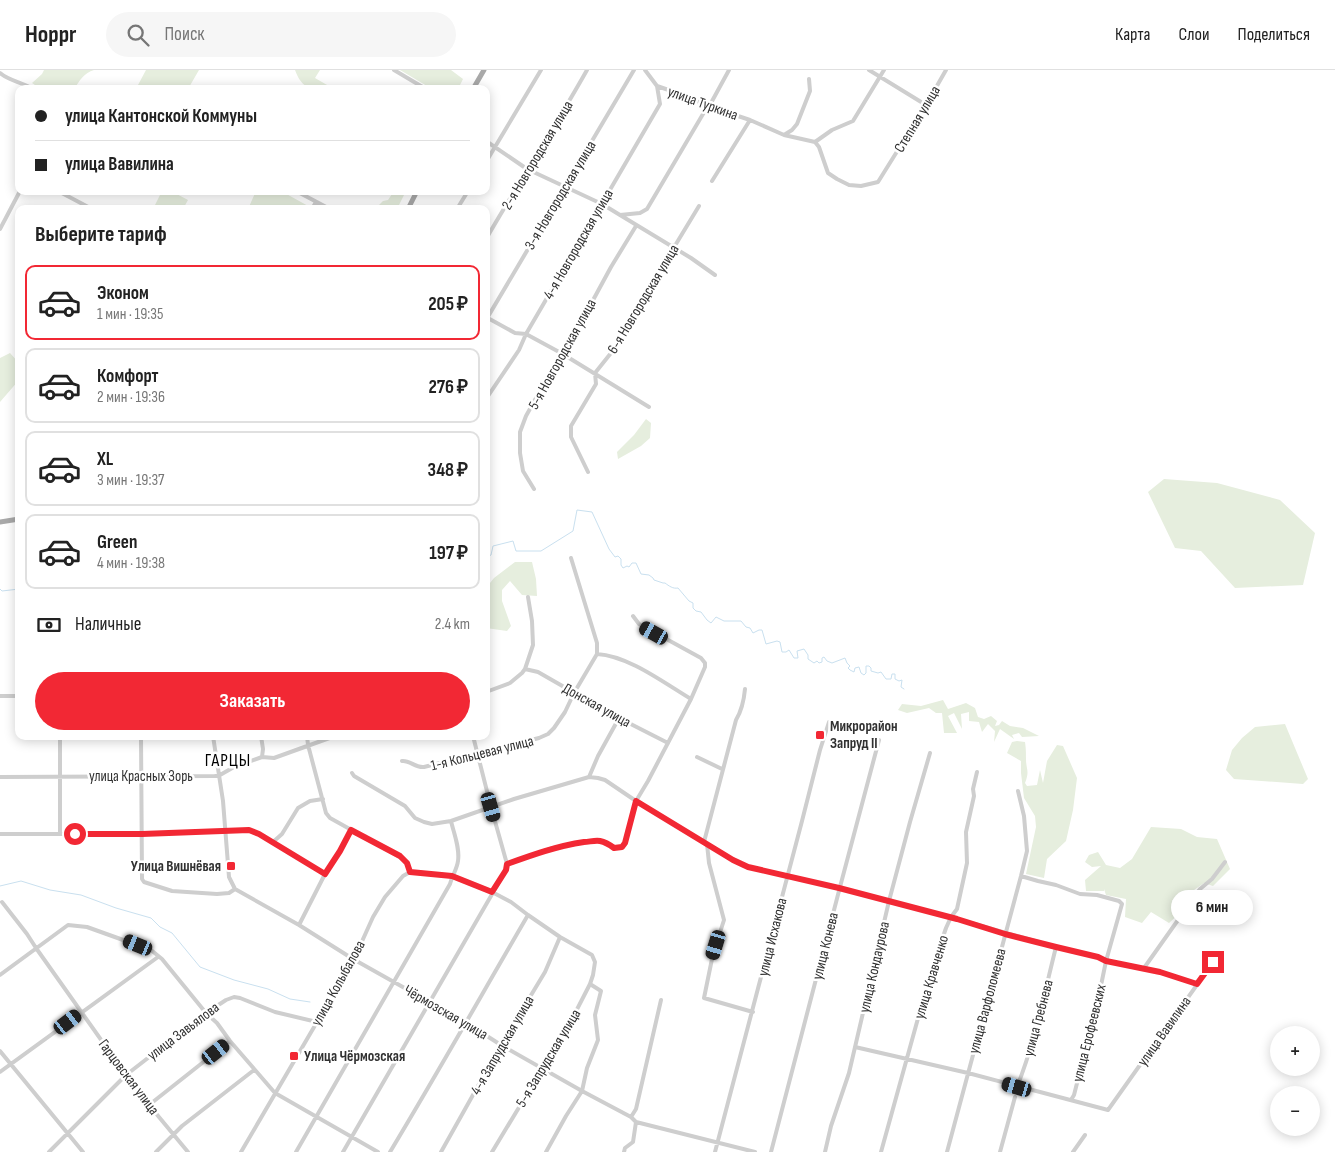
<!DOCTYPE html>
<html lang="ru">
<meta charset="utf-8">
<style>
:root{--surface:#fff;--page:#f6f6f6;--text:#222;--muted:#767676;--line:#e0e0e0;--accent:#f22834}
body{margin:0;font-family:"Sofia Sans Condensed",sans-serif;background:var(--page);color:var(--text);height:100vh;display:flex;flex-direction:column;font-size:19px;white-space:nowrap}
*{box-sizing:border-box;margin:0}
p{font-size:16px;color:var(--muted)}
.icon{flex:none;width:28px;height:28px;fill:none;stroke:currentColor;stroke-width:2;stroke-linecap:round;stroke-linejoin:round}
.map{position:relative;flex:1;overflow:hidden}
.details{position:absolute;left:15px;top:135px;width:475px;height:535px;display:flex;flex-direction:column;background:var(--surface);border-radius:10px;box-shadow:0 2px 12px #0003}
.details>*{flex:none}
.banner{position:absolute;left:15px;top:15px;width:475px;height:110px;border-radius:10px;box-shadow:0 2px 12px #0003;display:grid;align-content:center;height:110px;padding:0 20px;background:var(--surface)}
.buttons{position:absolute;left:1270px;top:956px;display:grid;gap:10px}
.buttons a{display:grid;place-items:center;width:50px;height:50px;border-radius:50%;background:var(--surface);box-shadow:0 2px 12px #0003;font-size:25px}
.end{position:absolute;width:22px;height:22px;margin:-11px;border:6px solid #f22834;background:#fff;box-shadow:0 0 0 2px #fff}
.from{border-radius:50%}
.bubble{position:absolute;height:35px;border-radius:18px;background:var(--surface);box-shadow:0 2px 12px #0003;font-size:16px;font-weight:700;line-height:35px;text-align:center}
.car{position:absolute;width:15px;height:30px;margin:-15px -8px;border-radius:6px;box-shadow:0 0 4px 1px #0007;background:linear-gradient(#222 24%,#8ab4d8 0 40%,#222 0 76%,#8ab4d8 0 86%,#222 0)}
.banner b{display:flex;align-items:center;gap:18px;height:48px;font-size:19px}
.banner b+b{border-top:1px solid var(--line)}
.banner i{width:12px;height:12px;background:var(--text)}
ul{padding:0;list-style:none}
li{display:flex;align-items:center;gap:15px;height:75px;margin:0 10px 8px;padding:0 10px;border:2px solid var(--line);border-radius:10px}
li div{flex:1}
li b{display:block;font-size:19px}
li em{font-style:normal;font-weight:700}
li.active{border-color:var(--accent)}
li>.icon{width:45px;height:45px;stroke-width:1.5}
h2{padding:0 20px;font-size:22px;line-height:60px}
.pay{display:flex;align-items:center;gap:12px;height:55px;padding:0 20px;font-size:19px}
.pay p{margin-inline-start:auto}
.action{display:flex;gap:10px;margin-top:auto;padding:10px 20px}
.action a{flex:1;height:58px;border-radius:30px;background:var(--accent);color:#fff;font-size:20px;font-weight:700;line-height:58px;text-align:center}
header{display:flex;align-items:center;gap:30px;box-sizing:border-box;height:70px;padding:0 25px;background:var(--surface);border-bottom:1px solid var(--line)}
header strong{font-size:24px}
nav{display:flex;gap:28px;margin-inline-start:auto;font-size:18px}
.search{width:350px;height:45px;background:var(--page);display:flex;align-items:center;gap:12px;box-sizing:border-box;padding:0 18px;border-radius:28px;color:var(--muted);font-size:19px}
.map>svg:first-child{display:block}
.green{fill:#e6eede}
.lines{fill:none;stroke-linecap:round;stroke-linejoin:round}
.stream{stroke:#c9e0ef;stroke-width:1}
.minor{stroke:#cecece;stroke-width:4}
.major{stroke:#a9a9a9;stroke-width:5}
.route{stroke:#f22834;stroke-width:6}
.poi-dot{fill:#f22834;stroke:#fff;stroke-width:2}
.labels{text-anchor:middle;stroke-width:5;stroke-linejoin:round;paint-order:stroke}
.street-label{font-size:15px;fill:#313131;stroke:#fff}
.poi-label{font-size:15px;font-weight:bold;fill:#313131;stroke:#fff;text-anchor:start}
.quarter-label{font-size:18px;letter-spacing:1px;fill:#000;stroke:#fff}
</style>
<header>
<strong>Hoppr</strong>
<div class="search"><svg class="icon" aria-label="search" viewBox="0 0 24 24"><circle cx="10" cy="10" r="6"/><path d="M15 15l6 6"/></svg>Поиск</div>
<nav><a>Карта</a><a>Слои</a><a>Поделиться</a></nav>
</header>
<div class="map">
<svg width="1335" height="1082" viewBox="0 0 1335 1082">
<rect width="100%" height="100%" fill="#fff"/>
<!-- green -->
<path class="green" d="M 44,0 L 94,0 C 84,3 80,10 74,19 L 41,19 L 32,13 L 42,4 Z
M 146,0 L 199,0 L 188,19 L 148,19 L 138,15 Z
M 295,0 L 320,0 L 315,8 L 334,19 C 314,19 303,22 295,0 Z
M 400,0 L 451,0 L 463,9 L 458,19 L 432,19 Z
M 162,121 L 171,121 L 188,130 L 183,139 L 153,139 Z
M 256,121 L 281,121 L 310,137 L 309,139 L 268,138 L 267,139 L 248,139 Z
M 394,121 L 406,121 L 397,139 L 375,139 L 383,131 L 388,130 Z
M 10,283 L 19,293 L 19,310 L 0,332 L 0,288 Z
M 646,349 L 651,353 L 650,368 L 641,376 L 618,389 L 617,382 L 634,365 Z
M 1164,409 L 1217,413 L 1280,430 L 1315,463 L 1303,515 L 1235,518 L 1201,481 L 1175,478 L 1148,422 Z
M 515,492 L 532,492 L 536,509 L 537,526 L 522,525 L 510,511 L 502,520 L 502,531 L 511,556 L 507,561 L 486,558 L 486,518 L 494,508 Z
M 943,630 L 948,639 L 966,633 L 975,638 L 978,647 L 984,649 L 991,646 L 997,651 L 995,656 L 999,655 L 1002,651 L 1010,656 L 1023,658 L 1039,666 L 1022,667 L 1019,663 L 1012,665 L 1014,669 L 1000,659 L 994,672 L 995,661 L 988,654 L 982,662 L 979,652 L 969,651 L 969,642 L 961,644 L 962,659 L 954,643 L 948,646 L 957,663 L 944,663 L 942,643 L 936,643 L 929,638 L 907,643 L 898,640 L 902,634 L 921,636 Z
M 1285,654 L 1308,709 L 1303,714 L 1234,709 L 1226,700 L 1232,680 L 1242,668 L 1255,657 Z
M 1017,671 L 1025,672 C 1026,679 1026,683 1026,689 C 1026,700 1030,700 1025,713 L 1027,716 L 1037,715 L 1040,700 L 1043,713 L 1047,691 L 1057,675 L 1063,676 L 1077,708 L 1073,740 L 1066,771 L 1047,789 L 1044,808 L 1026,804 L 1036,757 L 1035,746 L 1024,728 L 1021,703 L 1021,691 L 1007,683 L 1012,672 Z
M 1151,757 L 1181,759 L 1197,767 L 1217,769 L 1230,799 L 1213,816 L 1204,813 L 1177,832 L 1172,830 L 1174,837 L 1182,841 L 1169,853 L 1151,842 L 1142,853 L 1125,847 L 1126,829 L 1106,825 L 1104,819 L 1104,821 L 1086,821 L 1085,810 L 1101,796 L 1092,797 L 1085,792 L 1089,785 L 1098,782 L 1106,795 L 1120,798 L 1132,789 Z"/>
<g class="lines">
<!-- stream -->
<path class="stream" d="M 486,488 L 491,485 L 493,476 L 513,471 L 516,481 L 541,481 L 573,461 L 577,440 L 592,442 L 609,479 L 615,487 L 618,486 L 621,489 L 621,495 L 623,498 L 627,496 L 629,497 L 632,493 L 636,493 L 641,504 L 649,505 L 653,508 L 654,510 L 663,513 L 665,513 C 669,516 673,519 678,518 L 689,531 L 693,533 L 693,538 L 696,541 L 701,542 L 707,550 L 711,553 L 716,547 L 724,551 L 741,551 L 746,557 L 750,558 L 753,563 L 759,560 L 762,560 L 766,574 L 777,571 L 780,572 L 782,582 L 786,582 L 789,580 L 794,588 L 798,588 L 797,581 L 804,579 L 808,585 L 808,589 L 814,593 L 817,591 L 819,593 L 822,592 L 822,588 L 824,587 L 827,591 L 832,593 L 845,588 L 847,593 L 850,596 L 848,598 L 850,600 L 854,602 L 855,598 L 859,597 L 861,603 L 864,605 L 866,603 L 866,596 L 869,596 L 871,598 L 871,601 L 878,603 L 881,602 L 886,609 L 891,609 L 892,604 L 895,604 L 895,609 L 899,611 L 902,610 L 901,617 L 904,619
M 0,519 L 2,521 L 19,519
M 19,528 L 18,530 L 19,530
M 0,816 L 21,811 L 50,820 L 81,825 L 116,838 L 151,848 L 160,857 L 172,863 L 200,897 L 234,910 L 268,919 L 290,929 L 310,932"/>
<!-- minor -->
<path class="minor" d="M 394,0 L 426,19
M 645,0 L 657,16 L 686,26 L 708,36 L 750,50 L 784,65 L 815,72 L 819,77 L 828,103 L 837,109 L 849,115 L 861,116 L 878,112 L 926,35 L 946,0
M 869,0 L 926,35
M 0,3 C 9,11 22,12 33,19
M 784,65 L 792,60 L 797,54 L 810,21 L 809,9
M 486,71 L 527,99 L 602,134 L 620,145 L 691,188 L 715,205
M 815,72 L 832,60 L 853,51 L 884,0
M 486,92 L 541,0
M 712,111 L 750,50
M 58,121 L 92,139
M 296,121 L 330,139
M 312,139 L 316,132
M 457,139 L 468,121
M 620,145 L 640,143 L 647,139 L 703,44 L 711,33 L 729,0
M 0,159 L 20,121
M 486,169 C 519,112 555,57 587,0
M 486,247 L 515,263 L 526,264 L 561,283 L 649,337
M 486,250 L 634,0
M 486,329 L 519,280 L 526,264 L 660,34 L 657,16
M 588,402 L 571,367 L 571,356 L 596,314 L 595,303 L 623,268 L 664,195 L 672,176 L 676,174 L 699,136
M 534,419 L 523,401 L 520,383 L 520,362 L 526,346 L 561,283 L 579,256 L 611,197 L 636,156
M 597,584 C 629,586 664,613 691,629
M 525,599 L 538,602 L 613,645 L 668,673
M 486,622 L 510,613 L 522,603 L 525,599 L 533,575 L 532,551 L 528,527
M 0,626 L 19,626
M 60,666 L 60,764
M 141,666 L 142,809 L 144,812 L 172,821 L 217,824 L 229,823 L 235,819
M 213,666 L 223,731 L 229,807 L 235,819
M 261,666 L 263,679 L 262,687
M 307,666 L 308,675 L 326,743 L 330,748 L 400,787 L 407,793 L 410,802
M 697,687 L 722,699
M 402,691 C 410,690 415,698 424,697 L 539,668 L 548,664 L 554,658 L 565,642 L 574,623 L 597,584 L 597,573 L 571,488
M 352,703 L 354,706 L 405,736 L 415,748 L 424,752 L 432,754 L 451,751 L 514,729 L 589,707 L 598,708 L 605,710 L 636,731 L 733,790 L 748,797 L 839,818 L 957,849 L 1056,877 L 1098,887 L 1106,891 L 1160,902 L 1197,914
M 0,707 L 215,706 L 220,705 L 234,697 L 262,687 L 274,688 L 335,666
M 589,707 L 598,686 L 619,648
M 0,764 L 141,764 L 249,760 L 259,764 L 325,804
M 273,772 L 282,764 L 298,738 L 310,731 L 323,729
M 704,772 L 736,650 C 742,640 744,630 745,619
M 707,774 L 709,793 L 724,850 L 713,884 L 704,928 L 753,942
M 507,794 L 553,778 L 579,773 L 599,770 L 608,774 L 614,778 L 622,777 L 625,773 L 636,731 L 648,711 L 691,629 L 705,597 L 705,593 L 701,588 L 639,554 L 633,546
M 410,802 L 452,806 L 492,822 L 511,832 L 528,845 L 560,867 L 592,885 L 595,892 L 593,905 L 590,914 L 570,953 L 492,1082
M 1021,806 L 1038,811 L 1056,815 L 1080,824 L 1097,825 L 1119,831 L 1122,834 L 1106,891 L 1097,935 L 1074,1025 L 1071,1030
M 235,819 L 299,855 L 353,889 L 465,952 L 501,975 L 582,1021 L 631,1047 L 636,1052 L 755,1082
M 2,832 L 27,864 L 36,878 L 126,1005 L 149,1035 L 188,1082
M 299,855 L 325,804 L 340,781 L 351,760
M 1144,898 L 1200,819 L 1212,809 L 1225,792
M 0,905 L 68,855 L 87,857 L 151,880 L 162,889 L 206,943 L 217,953 L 230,971 L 275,1023 L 378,1082
M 855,977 L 968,1003 L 1108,1040 L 1221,881
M 0,981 L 83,1082
M 0,1002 L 158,887
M 1017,1017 C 1035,972 1044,924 1056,877
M 149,1035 L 230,971
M 631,1047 L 636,1039 L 661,930
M 49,1082 L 126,1005 L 206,943 L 226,930 L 234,927 L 240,928 L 275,942 L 317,952
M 156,1082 L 182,1056 L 254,1000
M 241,1082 L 317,952 L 333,927 L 359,878 L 373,847 L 385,827 L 403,806 L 410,802
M 296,1082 L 450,814 C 452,806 457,799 458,791 C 460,778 454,764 451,751
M 343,1082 L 506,800 L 507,794 L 491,737 L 473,666
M 390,1082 C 437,1004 482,924 528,845
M 441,1082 L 501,975 L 545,902 L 560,867
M 546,1082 L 566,1046 L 582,1021 L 587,998 L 598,970 L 595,945 L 601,921 L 590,914
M 624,1082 L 625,1078 L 633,1072 L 636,1052
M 715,1082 L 802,751 L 820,680 L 829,652
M 771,1082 L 840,817 L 879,670
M 825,1082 L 831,1056 L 849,1003 L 889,831 L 910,752 L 930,683
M 881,1082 L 930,905 L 946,858 L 951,847 L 957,839 L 967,793 L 966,762 L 974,726 L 973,719 L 977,702
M 947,1082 L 1021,806 L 1027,781 L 1024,746 L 1018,721
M 1000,1082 L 1015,1027
M 1073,1082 L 1085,1065"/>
<!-- major -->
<path class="major" d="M 473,19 L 484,0
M 408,139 L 417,121
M 0,452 L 19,449"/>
</g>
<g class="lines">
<!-- route -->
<path class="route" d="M 75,764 L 142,764 L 249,760 L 259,764 L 325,804 L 340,781 L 351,760 L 400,786 L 407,793 L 410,802 L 452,806 L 492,822 L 506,800 L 507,794 C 532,785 557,776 584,772 C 589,772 595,770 600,771 C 605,772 610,775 614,778 L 622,777 L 625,773 L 636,731 L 733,790 L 748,797 L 839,818 L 957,849 L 1005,864 L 1056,877 L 1098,887 L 1106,891 L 1160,902 L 1197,914 L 1213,892"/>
</g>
<!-- markers -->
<g class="poi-dot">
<rect x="815" y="660" width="10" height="10" rx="2.5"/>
<rect x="226" y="791" width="10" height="10" rx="2.5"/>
<rect x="289" y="981" width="10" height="10" rx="2.5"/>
</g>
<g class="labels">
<!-- street labels -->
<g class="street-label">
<text transform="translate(703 33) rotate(20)" y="5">улица Туркина</text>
<text transform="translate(917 49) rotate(-59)" y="5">Степная улица</text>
<text transform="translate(537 85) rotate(-59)" y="5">2-я Новгородская улица</text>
<text transform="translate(560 125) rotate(-59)" y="5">3-я Новгородская улица</text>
<text transform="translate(578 174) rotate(-60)" y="5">4-я Новгородская улица</text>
<text transform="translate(643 229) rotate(-59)" y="5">6-я Новгородская улица</text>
<text transform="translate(562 284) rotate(-61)" y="5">5-я Новгородская улица</text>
<text transform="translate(597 635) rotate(29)" y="5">Донская улица</text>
<text transform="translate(482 683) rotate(-14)" y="5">1-я Кольцевая улица</text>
<text x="141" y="711">улица Красных Зорь</text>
<text transform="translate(772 867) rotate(-76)" y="5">улица Исхакова</text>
<text transform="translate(825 876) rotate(-76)" y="5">улица Конева</text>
<text transform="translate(874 897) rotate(-77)" y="5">улица Кондаурова</text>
<text transform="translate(931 907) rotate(-73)" y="5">улица Кравченко</text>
<text transform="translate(338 913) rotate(-61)" y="5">улица Колыбалова</text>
<text transform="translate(987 931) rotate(-75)" y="5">улица Варфоломеева</text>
<text transform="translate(446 942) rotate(30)" y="5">Чёрмозская улица</text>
<text transform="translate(1038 948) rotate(-75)" y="5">улица Гребнева</text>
<text transform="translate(183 961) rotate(-37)" y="5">улица Завьялова</text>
<text transform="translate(1164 961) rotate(-55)" y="5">улица Вавилина</text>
<text transform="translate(1089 963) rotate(-76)" y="5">улица Ерофеевских</text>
<text transform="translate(502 975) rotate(-60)" y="5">4-я Запрудская улица</text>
<text transform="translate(548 988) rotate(-59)" y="5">5-я Запрудская улица</text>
<text transform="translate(129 1007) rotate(53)" y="5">Гарцовская улица</text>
</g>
<!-- poi labels -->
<g class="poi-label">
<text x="830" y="661">Микрорайон<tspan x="830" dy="17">Запруд II</tspan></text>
<text x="221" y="801" text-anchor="end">Улица Вишнёвая</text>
<text x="304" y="991">Улица Чёрмозская</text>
</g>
<!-- quarter labels -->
<g class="quarter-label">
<text x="228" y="696">ГАРЦЫ</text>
</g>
</g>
</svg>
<div class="buttons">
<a>+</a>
<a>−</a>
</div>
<i class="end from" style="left:75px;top:764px"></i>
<i class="end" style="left:1213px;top:892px"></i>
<div class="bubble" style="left:1171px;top:820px;width:82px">6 мин</div>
<i class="car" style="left:654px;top:563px;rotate:299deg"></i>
<i class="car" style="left:491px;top:737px;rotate:164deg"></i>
<i class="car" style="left:138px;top:875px;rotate:292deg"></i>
<i class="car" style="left:716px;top:875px;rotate:197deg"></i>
<i class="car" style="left:68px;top:952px;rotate:53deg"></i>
<i class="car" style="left:216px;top:982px;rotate:52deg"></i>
<i class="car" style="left:1017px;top:1017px;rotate:286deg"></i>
<div class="banner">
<b><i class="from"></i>улица Кантонской Коммуны</b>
<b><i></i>улица Вавилина</b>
</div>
<section class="details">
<h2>Выберите тариф</h2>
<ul>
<li class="active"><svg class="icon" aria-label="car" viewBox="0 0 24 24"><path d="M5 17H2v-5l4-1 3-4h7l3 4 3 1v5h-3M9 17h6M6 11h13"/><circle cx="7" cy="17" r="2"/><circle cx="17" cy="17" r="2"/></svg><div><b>Эконом</b><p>1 мин · 19:35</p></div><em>205 ₽</em></li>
<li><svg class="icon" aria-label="car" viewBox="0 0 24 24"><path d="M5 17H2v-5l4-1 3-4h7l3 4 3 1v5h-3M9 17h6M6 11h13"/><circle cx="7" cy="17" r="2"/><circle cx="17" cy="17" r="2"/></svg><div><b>Комфорт</b><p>2 мин · 19:36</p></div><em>276 ₽</em></li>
<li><svg class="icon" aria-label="car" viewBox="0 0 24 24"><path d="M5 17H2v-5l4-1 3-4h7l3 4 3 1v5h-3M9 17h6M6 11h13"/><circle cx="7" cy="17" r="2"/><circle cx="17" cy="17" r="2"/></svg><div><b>XL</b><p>3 мин · 19:37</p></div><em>348 ₽</em></li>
<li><svg class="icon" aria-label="car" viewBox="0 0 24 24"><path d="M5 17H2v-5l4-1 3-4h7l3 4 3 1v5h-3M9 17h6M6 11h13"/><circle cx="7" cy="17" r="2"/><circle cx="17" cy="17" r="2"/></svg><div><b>Green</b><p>4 мин · 19:38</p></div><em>197 ₽</em></li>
</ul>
<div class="pay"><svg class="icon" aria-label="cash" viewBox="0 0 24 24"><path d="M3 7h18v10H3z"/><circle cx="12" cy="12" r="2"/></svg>Наличные<p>2.4 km</p></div>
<div class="action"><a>Заказать</a></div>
</section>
</div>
